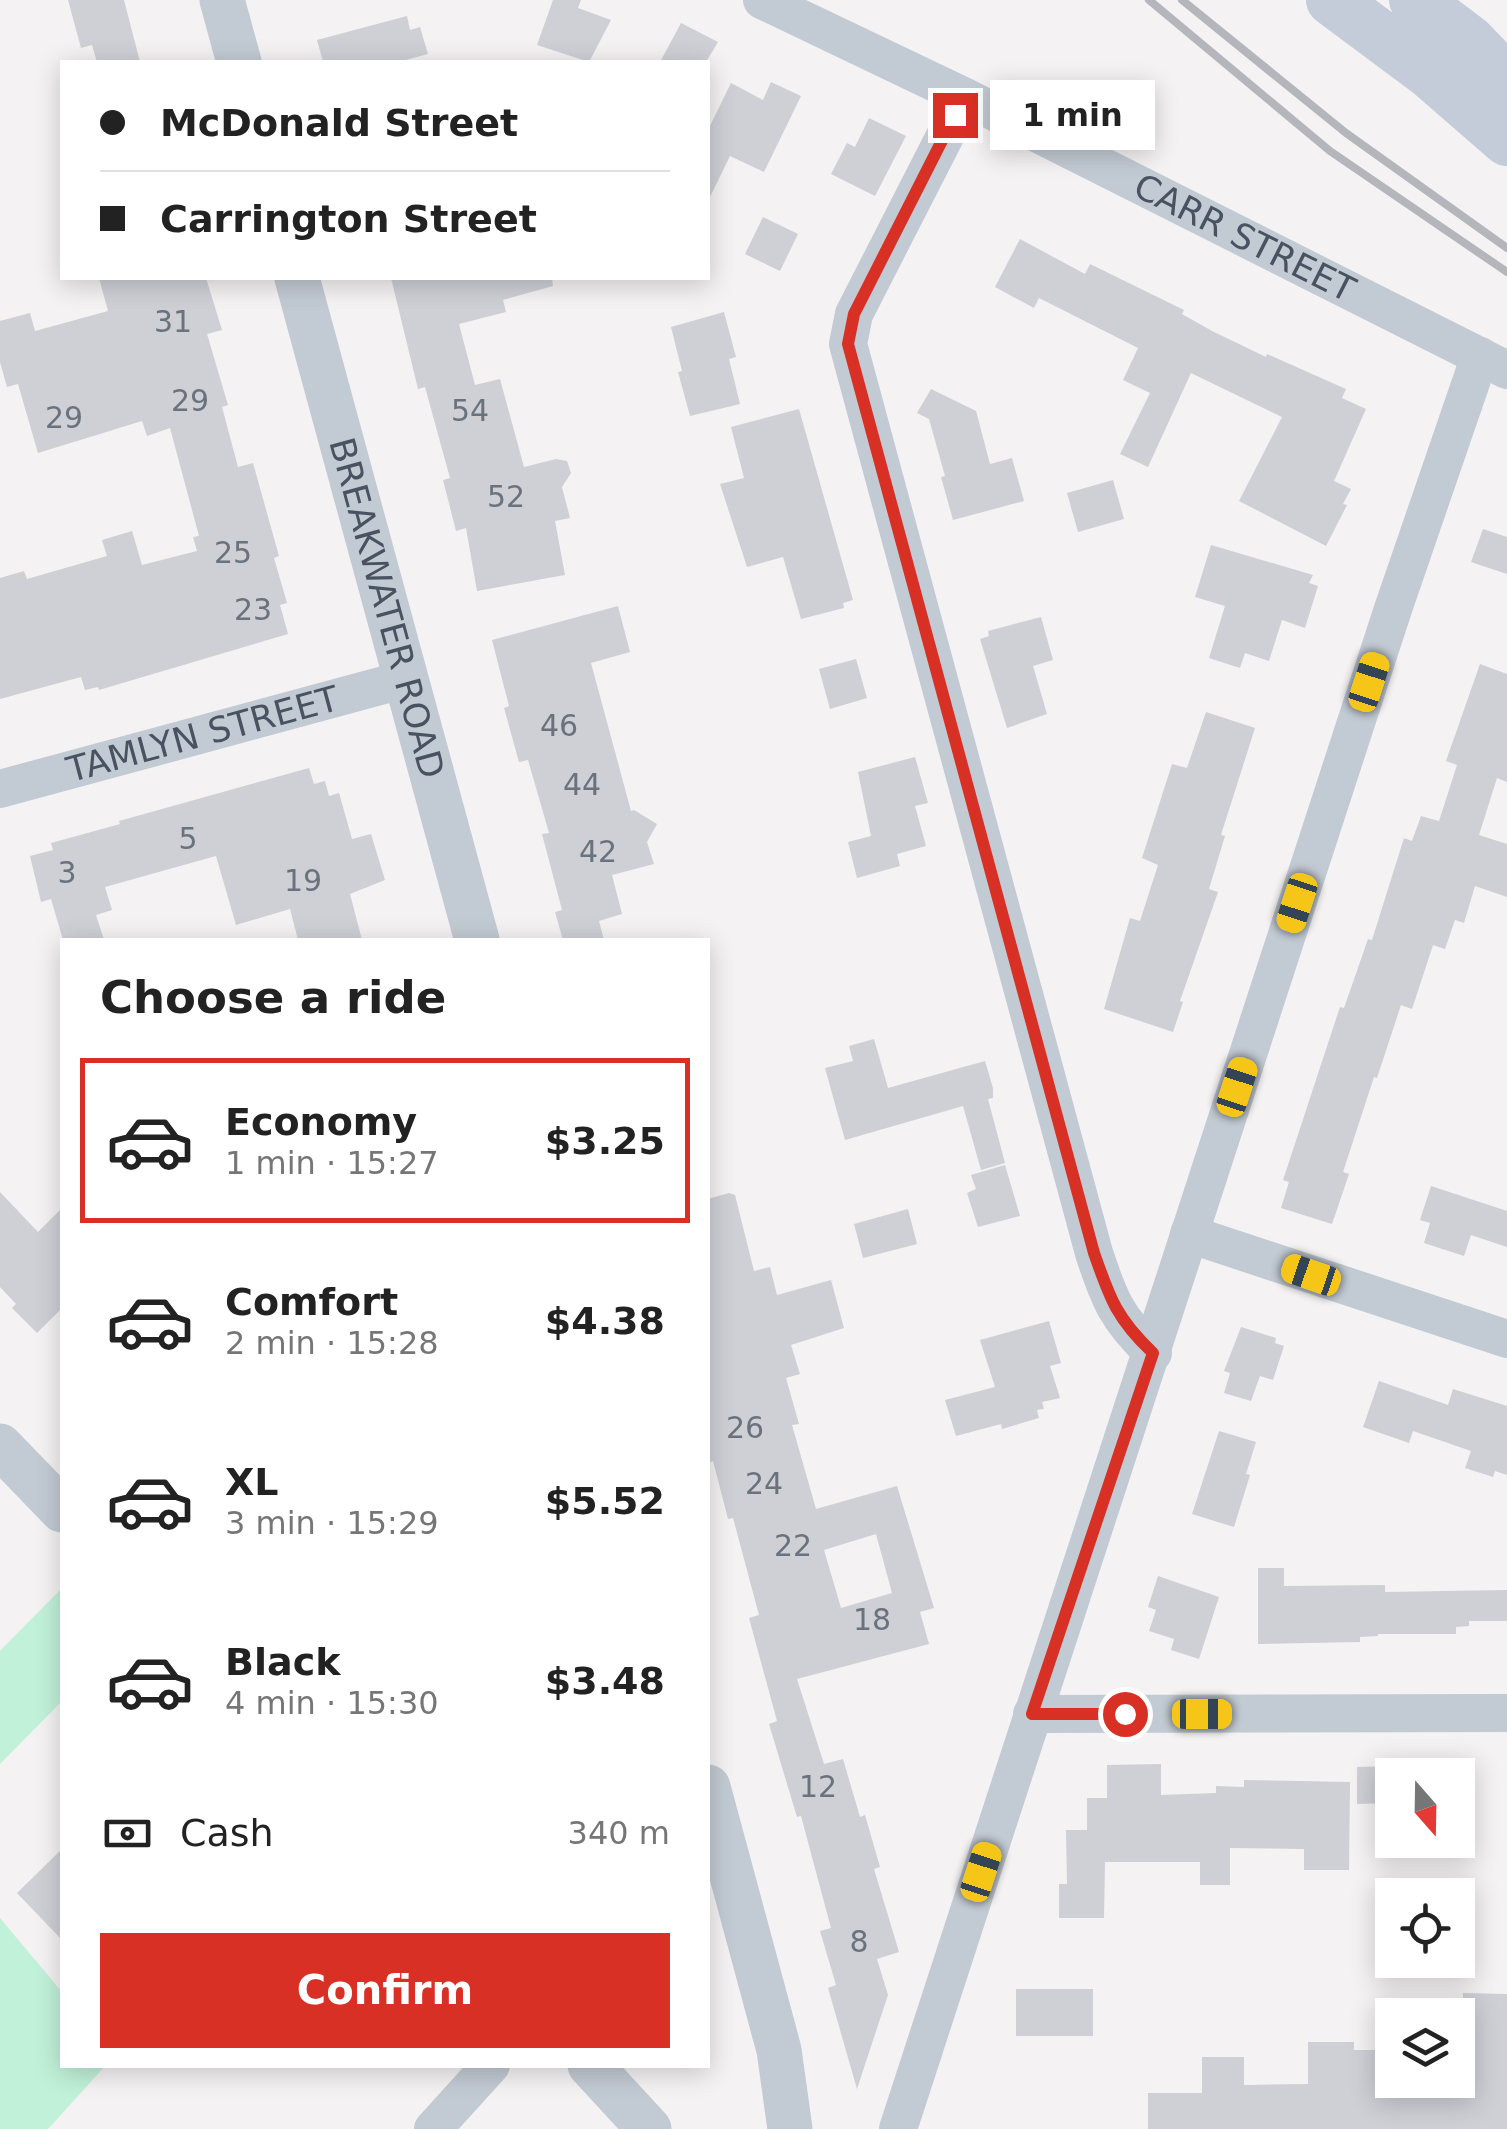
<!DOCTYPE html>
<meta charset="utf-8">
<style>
:root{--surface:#fff;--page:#f6f6f6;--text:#222;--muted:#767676;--line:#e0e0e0;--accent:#d93025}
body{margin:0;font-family:"DejaVu Sans",sans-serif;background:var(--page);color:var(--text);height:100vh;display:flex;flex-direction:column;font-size:38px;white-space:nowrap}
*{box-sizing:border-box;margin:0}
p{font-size:32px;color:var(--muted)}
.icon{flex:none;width:55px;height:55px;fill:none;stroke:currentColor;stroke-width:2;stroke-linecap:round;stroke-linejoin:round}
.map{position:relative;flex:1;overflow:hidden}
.sheet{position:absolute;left:60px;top:938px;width:650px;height:1130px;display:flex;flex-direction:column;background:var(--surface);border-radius:0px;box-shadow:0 5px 25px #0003}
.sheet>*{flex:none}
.banner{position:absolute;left:60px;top:60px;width:650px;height:220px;border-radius:0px;box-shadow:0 5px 25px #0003;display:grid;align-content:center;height:220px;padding:0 40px;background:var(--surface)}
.needle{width:65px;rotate:160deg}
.tools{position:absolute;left:1375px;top:1758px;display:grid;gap:20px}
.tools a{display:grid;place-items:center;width:100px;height:100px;border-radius:0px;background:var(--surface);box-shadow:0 5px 25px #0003;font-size:50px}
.end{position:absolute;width:45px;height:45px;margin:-22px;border:12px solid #d93025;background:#fff;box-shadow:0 0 0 5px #fff}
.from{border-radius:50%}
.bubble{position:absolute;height:70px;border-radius:0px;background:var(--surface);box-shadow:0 5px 25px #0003;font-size:32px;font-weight:700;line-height:70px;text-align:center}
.car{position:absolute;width:30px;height:60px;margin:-30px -15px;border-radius:12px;box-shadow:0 0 8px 2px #0007;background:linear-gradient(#f5c518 24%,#345 0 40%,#f5c518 0 76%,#345 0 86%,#f5c518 0)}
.banner b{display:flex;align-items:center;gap:35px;height:95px;font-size:38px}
.banner b+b{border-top:2px solid var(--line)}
.banner i{width:25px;height:25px;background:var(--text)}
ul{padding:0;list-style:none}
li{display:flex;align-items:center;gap:30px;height:165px;margin:0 20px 15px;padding:0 20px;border:5px solid transparent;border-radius:0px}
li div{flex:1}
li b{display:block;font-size:38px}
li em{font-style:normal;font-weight:700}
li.current{border-color:var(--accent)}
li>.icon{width:90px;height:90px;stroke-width:1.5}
h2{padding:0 40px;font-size:45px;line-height:120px}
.pay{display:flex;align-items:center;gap:25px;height:110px;padding:0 40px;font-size:38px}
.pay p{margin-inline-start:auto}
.cta{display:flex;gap:20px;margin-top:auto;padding:20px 40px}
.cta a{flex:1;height:115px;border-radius:0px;background:var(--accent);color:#fff;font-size:40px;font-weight:700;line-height:115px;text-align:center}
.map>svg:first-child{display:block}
.green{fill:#c1f1d9}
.building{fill:#ced0d6;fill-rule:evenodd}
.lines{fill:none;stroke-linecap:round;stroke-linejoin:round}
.minor{stroke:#c2cad3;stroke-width:38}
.tertiary{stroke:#c2cad3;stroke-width:45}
.secondary{stroke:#c4ccda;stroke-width:52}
.rail{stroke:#b4b6bc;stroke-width:8}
.route{stroke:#d93025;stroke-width:12}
.labels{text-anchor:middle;stroke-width:9;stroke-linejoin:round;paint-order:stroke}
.number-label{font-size:30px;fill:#6a727e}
.street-label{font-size:35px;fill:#495260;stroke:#fff}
</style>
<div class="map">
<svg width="1507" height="2129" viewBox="0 0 1507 2129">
<rect width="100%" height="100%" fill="#f4f2f2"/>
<!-- green -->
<path class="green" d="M 62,1588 L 62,1701 L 0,1764 L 0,1651 Z
M 0,1918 L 62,1992 L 62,2065 L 106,2065 L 48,2129 L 0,2129 Z"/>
<!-- building -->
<path class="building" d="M 68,0 L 124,0 L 140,62 L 97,62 L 92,45 L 81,48 Z
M 553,0 L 581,0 L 578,8 L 611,20 L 589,62 L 537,45 Z
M 407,16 L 410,30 L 420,27 L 428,54 L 398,62 L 323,62 L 317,40 Z
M 681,23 L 718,42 L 706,62 L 660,62 Z
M 771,82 L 801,96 L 764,172 L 730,156 L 708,201 L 708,130 L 731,83 L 763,100 Z
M 869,118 L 906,136 L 875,196 L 831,174 L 847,143 L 855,147 Z
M 763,217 L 798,234 L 780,271 L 745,254 Z
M 1020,239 L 1085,274 L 1090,264 L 1184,310 L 1182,314 L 1212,331 L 1266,357 L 1267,354 L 1346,389 L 1342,398 L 1366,409 L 1334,481 L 1351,489 L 1343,504 L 1347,505 L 1326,546 L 1239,501 L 1282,417 L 1191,373 L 1148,467 L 1120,454 L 1150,393 L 1123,380 L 1138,348 L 1039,298 L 1034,308 L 995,287 Z
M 99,278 L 206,278 L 222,330 L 207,334 L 228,405 L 222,407 L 238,467 L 253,463 L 279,556 L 274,558 L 287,603 L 280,605 L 288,634 L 99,690 L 98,687 L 85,690 L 81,677 L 0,699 L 0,578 L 24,571 L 27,579 L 107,556 L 102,540 L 132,531 L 142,565 L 197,551 L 193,537 L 199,536 L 170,428 L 147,436 L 142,421 L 38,453 L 18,384 L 7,387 L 0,362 L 0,321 L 30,313 L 35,331 L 108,311 Z
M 391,278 L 552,278 L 553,286 L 503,300 L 506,312 L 459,324 L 475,385 L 500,379 L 524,467 L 556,459 L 567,461 L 571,473 L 562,487 L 570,518 L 555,521 L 565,575 L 477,591 L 466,528 L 456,531 L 443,480 L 450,478 L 425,387 L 418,389 Z
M 724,312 L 736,357 L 729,359 L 740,404 L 690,416 L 678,372 L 682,371 L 671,327 Z
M 931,389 L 976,411 L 990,464 L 1012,458 L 1024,501 L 953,520 L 941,477 L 945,476 L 929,419 L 917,413 Z
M 799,409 L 853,600 L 843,603 L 844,608 L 801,619 L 783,557 L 747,567 L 720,484 L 744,478 L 731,427 Z
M 1113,480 L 1124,519 L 1078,532 L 1067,493 Z
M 1483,529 L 1507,537 L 1507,574 L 1471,562 Z
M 1211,545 L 1313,575 L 1309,583 L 1318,586 L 1305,628 L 1282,620 L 1269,661 L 1245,653 L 1240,668 L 1209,658 L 1225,606 L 1195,597 Z
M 618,606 L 630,652 L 591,663 L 631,811 L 634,810 L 657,824 L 647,842 L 654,864 L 612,875 L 622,914 L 599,921 L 604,940 L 563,940 L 555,912 L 562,910 L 542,834 L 549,833 L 528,760 L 519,762 L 504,708 L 509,706 L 492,640 Z
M 1041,617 L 1053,660 L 1033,666 L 1047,714 L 1007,728 L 980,639 L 989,636 L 988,631 Z
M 856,659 L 867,698 L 830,709 L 819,669 Z
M 1480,664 L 1507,674 L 1507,782 L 1497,778 L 1479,835 L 1507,844 L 1507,897 L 1475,886 L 1464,923 L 1455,920 L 1445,949 L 1433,945 L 1412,1009 L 1401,1005 L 1377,1078 L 1374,1077 L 1343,1172 L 1349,1174 L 1332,1224 L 1281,1208 L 1289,1182 L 1283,1180 L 1340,1007 L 1344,1008 L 1368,939 L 1372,940 L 1404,838 L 1412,841 L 1421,816 L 1439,821 L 1457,765 L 1446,761 Z
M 1206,712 L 1255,728 L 1221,835 L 1225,836 L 1209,889 L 1218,892 L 1180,1001 L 1183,1002 L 1173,1032 L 1104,1009 L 1130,918 L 1140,921 L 1158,865 L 1142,858 L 1172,764 L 1187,768 Z
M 915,757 L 928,803 L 915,806 L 926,846 L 897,854 L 900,866 L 857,878 L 848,842 L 871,836 L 858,772 Z
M 309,768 L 314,784 L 325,781 L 329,796 L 339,793 L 352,839 L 371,834 L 385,880 L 350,894 L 362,940 L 298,940 L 290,909 L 236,925 L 216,856 L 105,887 L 112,910 L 96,915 L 104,940 L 63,940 L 51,899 L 41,902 L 30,856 L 53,850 L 51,843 L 120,824 L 119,821 Z
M 874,1039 L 888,1088 L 985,1061 L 993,1088 L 993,1098 L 988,1099 L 1005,1163 L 981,1170 L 963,1106 L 845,1140 L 825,1068 L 853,1061 L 849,1046 Z
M 1005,1165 L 1020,1216 L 978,1227 L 967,1193 L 976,1189 L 971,1175 Z
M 1431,1186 L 1507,1211 L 1507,1247 L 1471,1235 L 1464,1256 L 1424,1243 L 1430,1223 L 1420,1220 Z
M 0,1192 L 38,1232 L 62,1208 L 62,1308 L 37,1333 L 12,1308 L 16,1304 L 0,1287 Z
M 729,1193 L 735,1195 L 754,1271 L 770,1267 L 777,1295 L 831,1280 L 844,1328 L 791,1345 L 800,1374 L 786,1378 L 799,1424 L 792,1425 L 816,1509 L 897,1486 L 934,1608 L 920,1612 L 929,1644 L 797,1679 L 824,1764 L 843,1759 L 860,1817 L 865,1815 L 880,1867 L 874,1869 L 899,1952 L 877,1959 L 888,1995 L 857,2089 L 828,1988 L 836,1985 L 820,1931 L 831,1928 L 801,1816 L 797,1817 L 769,1724 L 777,1721 L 749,1618 L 759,1615 L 733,1518 L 728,1519 L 713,1461 L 708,1463 L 708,1199 ZM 876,1534 L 892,1593 L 841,1608 L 824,1550 Z
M 908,1209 L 917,1244 L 863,1258 L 854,1224 Z
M 1049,1321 L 1061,1363 L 1050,1366 L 1060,1398 L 1042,1402 L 1044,1409 L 1037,1410 L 1039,1418 L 1002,1429 L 1001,1424 L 956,1436 L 945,1400 L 995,1387 L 980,1340 Z
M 1241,1327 L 1276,1338 L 1275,1343 L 1284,1346 L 1273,1380 L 1260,1376 L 1251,1401 L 1224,1393 L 1230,1373 L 1224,1371 Z
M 1379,1381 L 1448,1405 L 1453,1389 L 1507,1406 L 1507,1475 L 1495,1471 L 1493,1477 L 1465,1468 L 1471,1451 L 1413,1431 L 1409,1443 L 1363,1427 Z
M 1219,1431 L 1256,1442 L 1246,1474 L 1250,1475 L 1234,1527 L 1192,1514 Z
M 1258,1568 L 1284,1568 L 1284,1586 L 1385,1585 L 1385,1592 L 1507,1590 L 1507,1621 L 1469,1621 L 1469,1626 L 1456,1627 L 1456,1634 L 1378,1634 L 1378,1636 L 1360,1637 L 1360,1642 L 1258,1644 Z
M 1158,1576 L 1219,1597 L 1199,1659 L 1171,1650 L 1174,1639 L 1149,1631 L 1156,1610 L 1148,1607 Z
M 1161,1764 L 1161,1795 L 1216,1793 L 1216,1786 L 1244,1787 L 1244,1780 L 1350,1782 L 1349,1870 L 1304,1870 L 1304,1849 L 1230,1848 L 1230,1885 L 1200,1885 L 1200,1862 L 1105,1862 L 1104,1918 L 1059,1918 L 1059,1884 L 1067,1884 L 1066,1830 L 1087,1830 L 1087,1798 L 1107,1798 L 1107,1765 Z
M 1392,1766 L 1392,1803 L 1357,1804 L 1357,1767 Z
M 62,1849 L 62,1940 L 17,1893 Z
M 1016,1989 L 1093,1989 L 1093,2036 L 1016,2036 Z
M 1463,1993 L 1507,1994 L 1507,2129 L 1148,2129 L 1148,2093 L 1202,2093 L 1202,2057 L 1244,2057 L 1244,2085 L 1308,2084 L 1308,2042 L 1354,2042 L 1354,2050 L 1392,2050 L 1392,2080 L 1464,2080 Z"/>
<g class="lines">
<!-- minor -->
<g class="minor">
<path id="s1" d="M 762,0 L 965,97 L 1507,370"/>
<path d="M 965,97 L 854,314 L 848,344 L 1094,1253 C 1109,1299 1117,1319 1153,1353"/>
<path id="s2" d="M 0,789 L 406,679"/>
<path d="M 1189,1234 L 1507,1339"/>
<path d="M 1032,1714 L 1507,1713"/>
<path d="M 433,2129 L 491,2065"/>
<path d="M 898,2129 L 1393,609 L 1480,356"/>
</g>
<!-- tertiary -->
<g class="tertiary">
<path d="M 222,0 L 239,62"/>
<path id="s3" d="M 297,278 L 477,940"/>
<path d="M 0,1446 L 62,1510"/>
<path d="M 708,1787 L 779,2050 L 790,2129"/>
<path d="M 590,2065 L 649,2129"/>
</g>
<!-- secondary -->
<path class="secondary" d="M 1332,0 L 1430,73 L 1507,140
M 1415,0 L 1469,41 L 1507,80"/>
<!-- rail -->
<path class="rail" d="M 1149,0 L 1330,151 L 1507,272
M 1182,0 L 1346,133 L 1507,248"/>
</g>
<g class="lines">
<!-- route -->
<path class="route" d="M 955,115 L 854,314 L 848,344 L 1094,1253 C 1110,1299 1117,1319 1153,1353 L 1032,1714 L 1125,1714"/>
</g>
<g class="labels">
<!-- number labels -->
<g class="number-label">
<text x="173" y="332">31</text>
<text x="190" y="411">29</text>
<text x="470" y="421">54</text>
<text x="64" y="428">29</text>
<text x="506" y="507">52</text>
<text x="233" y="563">25</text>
<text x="253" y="620">23</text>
<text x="559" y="736">46</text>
<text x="582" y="795">44</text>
<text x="188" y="849">5</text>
<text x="598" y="862">42</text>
<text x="67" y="883">3</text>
<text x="303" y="891">19</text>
<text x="745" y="1438">26</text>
<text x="764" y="1494">24</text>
<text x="793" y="1556">22</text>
<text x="872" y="1630">18</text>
<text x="818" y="1797">12</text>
<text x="859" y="1952">8</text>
</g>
<!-- street labels -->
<g class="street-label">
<text dy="12" stroke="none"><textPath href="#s1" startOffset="538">CARR STREET</textPath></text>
<text dy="12" stroke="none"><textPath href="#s3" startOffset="342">BREAKWATER ROAD</textPath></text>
<text dy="12" stroke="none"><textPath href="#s2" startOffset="210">TAMLYN STREET</textPath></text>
</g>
</g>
</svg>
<div class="tools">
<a><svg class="needle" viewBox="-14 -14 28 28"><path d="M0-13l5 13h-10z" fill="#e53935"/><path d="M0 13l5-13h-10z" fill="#767676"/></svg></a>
<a><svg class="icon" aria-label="locate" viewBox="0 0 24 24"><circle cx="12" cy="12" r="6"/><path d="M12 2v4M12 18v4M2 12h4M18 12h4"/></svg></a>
<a><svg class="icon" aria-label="layers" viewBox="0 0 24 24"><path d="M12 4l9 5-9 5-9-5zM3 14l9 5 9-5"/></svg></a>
</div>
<i class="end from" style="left:1125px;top:1714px"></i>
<i class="end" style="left:955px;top:115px"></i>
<div class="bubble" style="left:990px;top:80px;width:165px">1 min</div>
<i class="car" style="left:1369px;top:682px;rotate:18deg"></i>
<i class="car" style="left:1297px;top:903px;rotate:198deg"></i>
<i class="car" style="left:1237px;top:1087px;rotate:18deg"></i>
<i class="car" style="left:1311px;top:1275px;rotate:289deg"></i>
<i class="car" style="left:1202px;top:1714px;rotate:90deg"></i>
<i class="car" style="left:981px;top:1872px;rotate:18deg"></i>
<div class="banner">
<b><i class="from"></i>McDonald Street</b>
<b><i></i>Carrington Street</b>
</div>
<section class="sheet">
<h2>Choose a ride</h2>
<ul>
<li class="current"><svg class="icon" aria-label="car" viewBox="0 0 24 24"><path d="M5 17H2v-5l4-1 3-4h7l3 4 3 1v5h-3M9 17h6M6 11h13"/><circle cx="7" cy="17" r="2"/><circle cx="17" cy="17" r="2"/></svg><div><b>Economy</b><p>1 min · 15:27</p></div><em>$3.25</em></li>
<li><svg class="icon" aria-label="car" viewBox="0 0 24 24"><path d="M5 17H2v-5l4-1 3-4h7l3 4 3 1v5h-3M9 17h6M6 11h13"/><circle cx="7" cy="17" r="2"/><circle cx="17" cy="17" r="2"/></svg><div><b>Comfort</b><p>2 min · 15:28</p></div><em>$4.38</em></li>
<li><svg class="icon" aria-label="car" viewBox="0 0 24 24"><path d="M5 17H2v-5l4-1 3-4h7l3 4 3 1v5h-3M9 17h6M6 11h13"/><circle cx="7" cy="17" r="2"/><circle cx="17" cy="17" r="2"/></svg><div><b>XL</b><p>3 min · 15:29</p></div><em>$5.52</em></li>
<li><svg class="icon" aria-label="car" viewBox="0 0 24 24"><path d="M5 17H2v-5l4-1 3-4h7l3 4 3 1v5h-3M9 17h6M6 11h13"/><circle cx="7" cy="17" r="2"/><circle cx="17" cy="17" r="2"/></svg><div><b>Black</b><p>4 min · 15:30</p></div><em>$3.48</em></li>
</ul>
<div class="pay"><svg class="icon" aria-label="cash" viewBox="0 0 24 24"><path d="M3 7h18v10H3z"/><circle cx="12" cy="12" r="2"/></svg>Cash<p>340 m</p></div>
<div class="cta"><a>Confirm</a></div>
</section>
</div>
